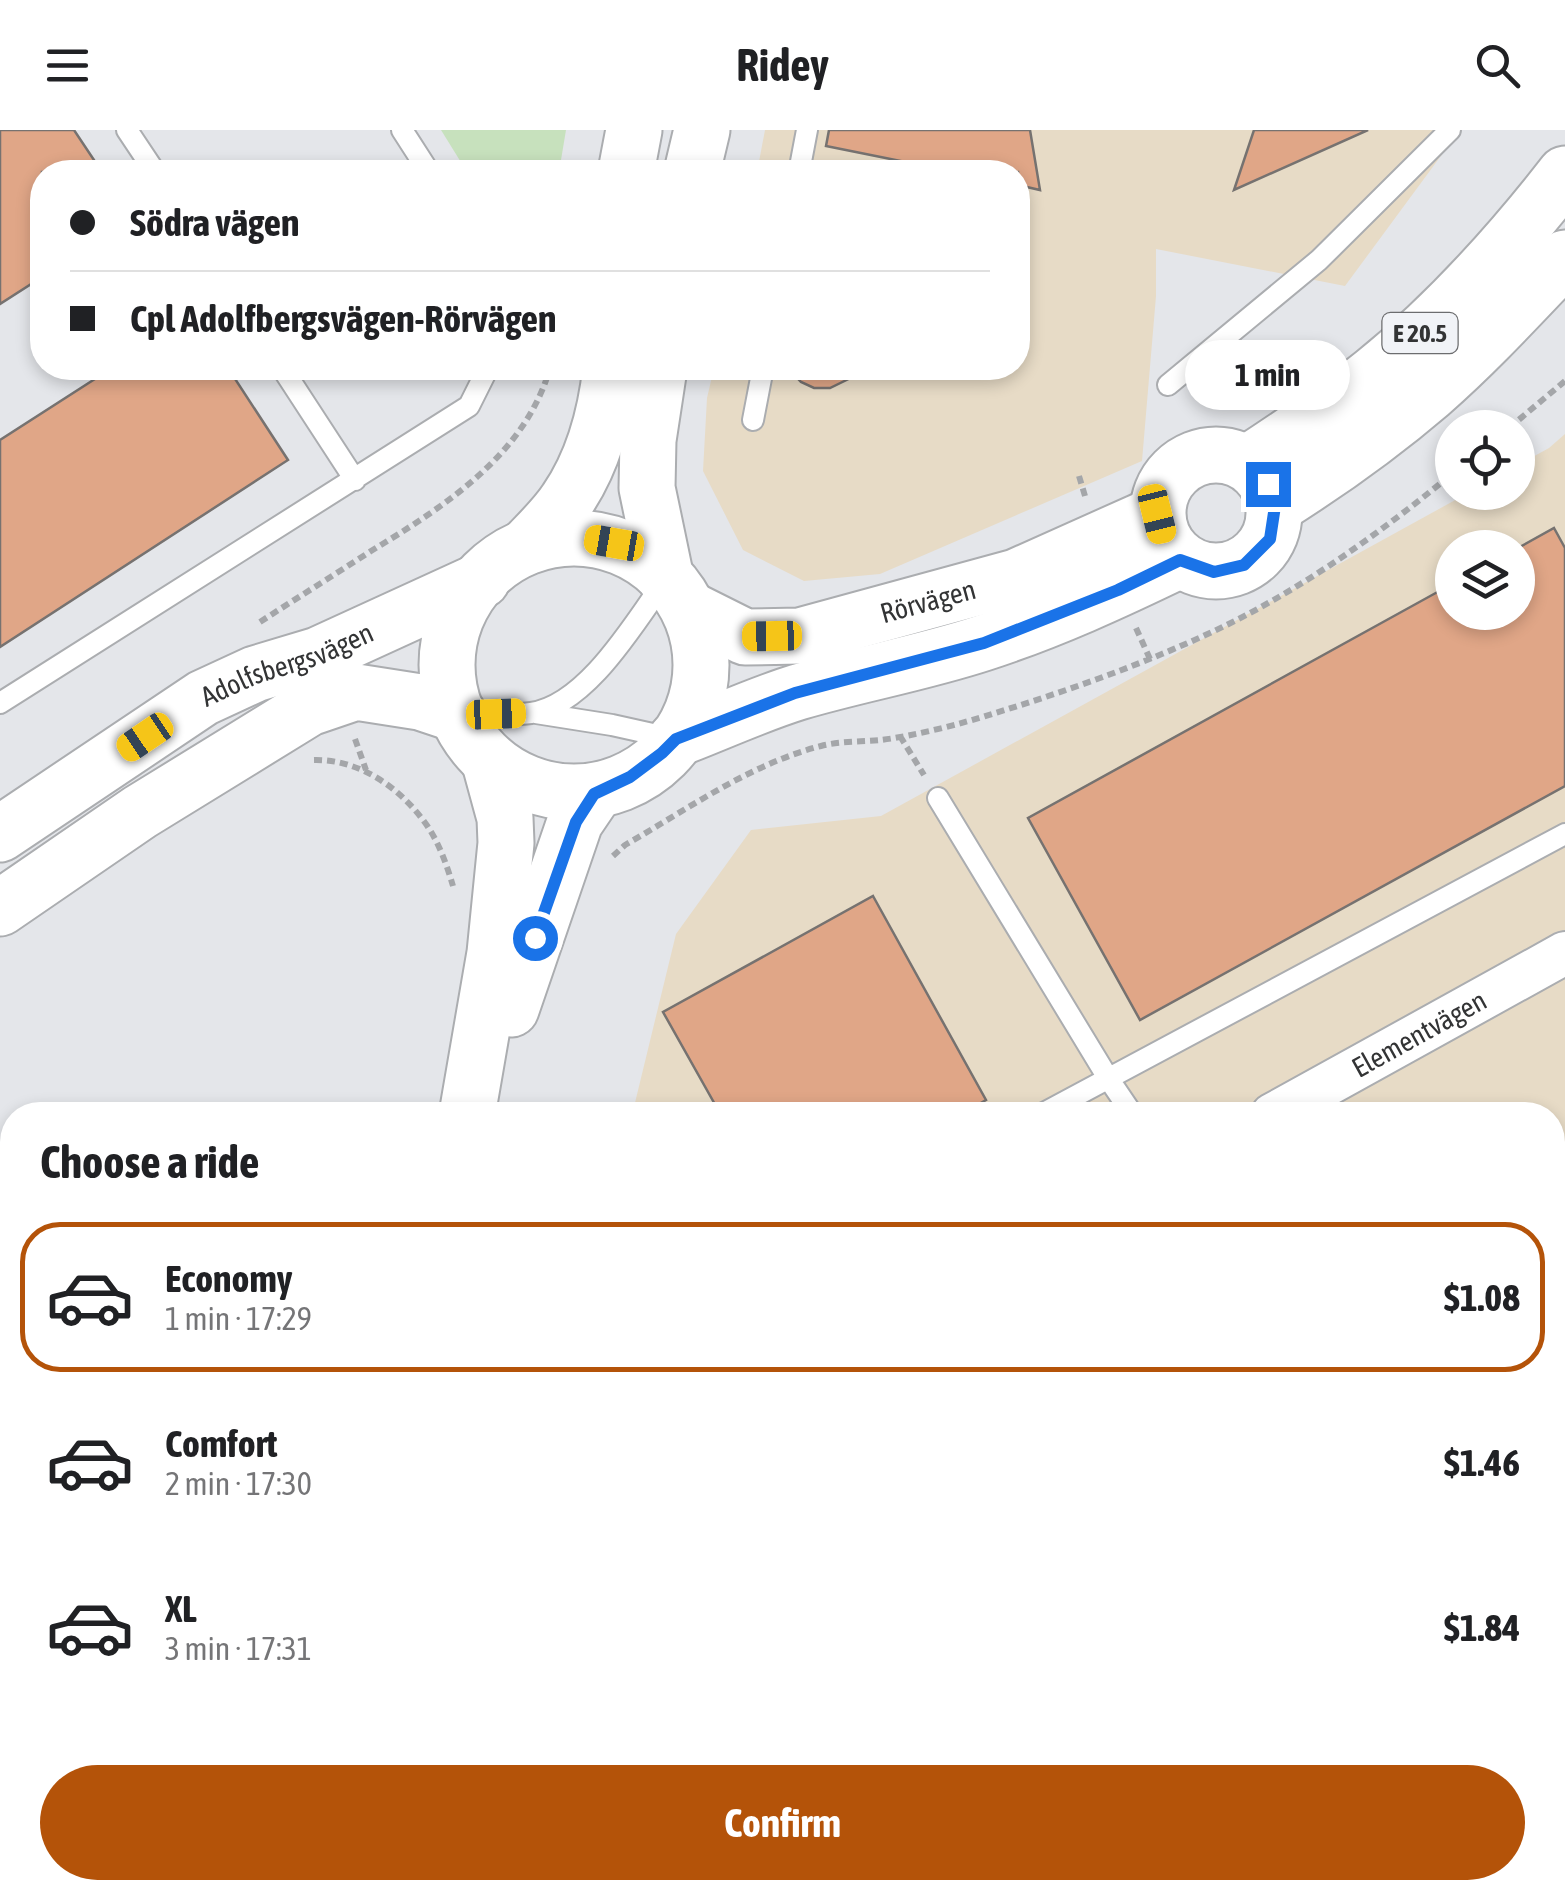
<!DOCTYPE html>
<meta charset="utf-8">
<style>
:root{--surface:#fff;--page:#f6f6f6;--text:#202124;--muted:#757577;--line:#e0e0e0;--accent:#b45309}
body{margin:0;font-family:"Asap Condensed",sans-serif;background:var(--page);color:var(--text);height:100vh;display:flex;flex-direction:column;font-size:38px;white-space:nowrap}
*{box-sizing:border-box;margin:0}
p{font-size:32px;color:var(--muted)}
.icon{flex:none;width:55px;height:55px;fill:none;stroke:currentColor;stroke-width:2;stroke-linecap:round;stroke-linejoin:round}
.map{position:relative;flex:1;overflow:hidden}
.drawer{position:absolute;left:0px;top:972px;width:1565px;height:798px;display:flex;flex-direction:column;background:var(--surface);border-radius:40px 40px 0 0;box-shadow:0 5px 15px #0003}
.drawer>*{flex:none}
.guide{position:absolute;left:30px;top:30px;width:1000px;height:220px;border-radius:40px;box-shadow:0 5px 15px #0003;display:grid;align-content:center;height:220px;padding:0 40px;background:var(--surface)}
.tools{position:absolute;left:1435px;top:280px;display:grid;gap:20px}
.tools a{display:grid;place-items:center;width:100px;height:100px;border-radius:50%;background:var(--surface);box-shadow:0 5px 15px #0003;font-size:50px}
.end{position:absolute;width:45px;height:45px;margin:-22px;border:12px solid #1a73e8;background:#fff;box-shadow:0 0 0 5px #fff}
.from{border-radius:50%}
.bubble{position:absolute;height:70px;border-radius:35px;background:var(--surface);box-shadow:0 5px 15px #0003;font-size:32px;font-weight:700;line-height:70px;text-align:center}
.car{position:absolute;width:30px;height:60px;margin:-30px -15px;border-radius:12px;box-shadow:0 0 8px 2px #0007;background:linear-gradient(#f5c518 24%,#345 0 40%,#f5c518 0 76%,#345 0 86%,#f5c518 0)}
.guide b{display:flex;align-items:center;gap:35px;height:95px;font-size:38px}
.guide b+b{border-top:2px solid var(--line)}
.guide i{width:25px;height:25px;background:var(--text)}
ul{padding:0;list-style:none}
li{display:flex;align-items:center;gap:30px;height:150px;margin:0 20px 15px;padding:0 20px;border:5px solid transparent;border-radius:40px}
li div{flex:1}
li b{display:block;font-size:38px}
li em{font-style:normal;font-weight:700}
li.on{border-color:var(--accent)}
li>.icon{width:90px;height:90px;stroke-width:1.5}
h2{padding:0 40px;font-size:45px;line-height:120px}
.primary-button{display:flex;gap:20px;margin-top:auto;padding:20px 40px}
.primary-button a{flex:1;height:115px;border-radius:60px;background:var(--accent);color:#fff;font-size:40px;font-weight:700;line-height:115px;text-align:center}
header{display:flex;justify-content:space-between;align-items:center;height:130px;padding:0 40px;background:var(--surface);font-size:45px;font-weight:700}
.map>svg:first-child{display:block}
.commercial{fill:#e7dbc6;fill-rule:evenodd}
.green{fill:#c7e1bd}
.building{fill:#e0a687;stroke:#767270;stroke-width:2.5}
.lines{fill:none;stroke-linecap:round;stroke-linejoin:round}
.service-casing{stroke:#abadb0;stroke-width:24}
.minor-casing{stroke:#abadb0;stroke-width:46}
.tertiary-casing{stroke:#abadb0;stroke-width:56}
.secondary-casing{stroke:#abadb0;stroke-width:59}
.primary-casing{stroke:#abadb0;stroke-width:59}
.motorway-casing{stroke:#abadb0;stroke-width:59}
.path{stroke:#a4a6a9;stroke-width:6;stroke-dasharray:8 5;stroke-linecap:butt}
.service{stroke:#fff;stroke-width:20}
.minor{stroke:#fff;stroke-width:42}
.tertiary{stroke:#fff;stroke-width:52}
.secondary{stroke:#fff;stroke-width:55}
.primary{stroke:#fff;stroke-width:55}
.motorway{stroke:#fff;stroke-width:55}
.route{stroke:#1a73e8;stroke-width:12}
.labels{text-anchor:middle;stroke-width:8;stroke-linejoin:round;paint-order:stroke}
.shield{fill:#f1f3f7;stroke:#6c6d6f;stroke-width:2.5}
.shield-label{font-size:25px;font-weight:bold;fill:#333435}
.street-label{font-size:28px;fill:#333435;stroke:#f1f3f7}
</style>
<header><svg class="icon" aria-label="menu" viewBox="0 0 24 24"><path d="M4 6h16M4 12h16M4 18h16"/></svg>Ridey<svg class="icon" aria-label="search" viewBox="0 0 24 24"><circle cx="10" cy="10" r="6"/><path d="M15 15l6 6"/></svg></header>
<div class="map">
<svg width="1565" height="1768" viewBox="0 0 1565 1768">
<rect width="100%" height="100%" fill="#e4e6ea"/>
<!-- commercial -->
<path class="commercial" d="M 765,0 L 1460,0 L 1345,156 L 1156,119 L 1156,166 L 1142,331 L 880,444 L 804,451 L 743,420 L 703,341 L 707,268 L 714,238 L 1018,238 L 1018,42 L 757,42 Z
M 1565,304 L 1565,1768 L 552,1768 L 550,1758 L 1552,1758 L 1552,985 L 632,985 L 676,804 L 751,700 L 881,686 L 1468,363 L 1518,362 L 1518,335 L 1549,318 ZM 1452,418 L 1518,418 L 1518,482 L 1452,482 Z"/>
<!-- green -->
<path class="green" d="M 441,0 L 566,0 L 559,42 L 467,42 Z"/>
<!-- building -->
<path class="building" d="M 0,0 L 74,0 L 102,42 L 42,42 L 42,147 L 0,174 Z
M 829,0 L 1030,0 L 1040,60 L 1018,55 L 1018,42 L 955,42 L 826,16 Z
M 1254,0 L 1368,0 L 1234,60 Z
M 112,238 L 228,238 L 288,330 L 0,517 L 0,310 Z
M 788,238 L 871,238 L 830,258 L 814,258 L 801,252 Z
M 1554,398 L 1565,418 L 1565,656 L 1140,890 L 1028,688 L 1452,454 L 1452,482 L 1518,482 L 1518,418 Z
M 873,766 L 986,970 L 959,985 L 721,985 L 663,882 Z
M 12,1117 L 12,1606 L 0,1613 L 0,1123 Z
M 1565,1158 L 1565,1315 L 1552,1322 L 1552,1165 Z
M 1565,1484 L 1565,1710 L 1552,1717 L 1552,1491 Z
M 100,1758 L 245,1758 L 251,1768 L 81,1768 Z
M 657,1758 L 702,1758 L 683,1768 L 663,1768 Z
M 1287,1758 L 1478,1758 L 1458,1768 L 1292,1768 Z"/>
<g class="lines">
<!-- service casing -->
<g class="service-casing">
<path id="service" d="M 127,0 L 155,42
M 402,0 L 429,42
M 799,42 L 807,0
M 282,238 L 355,350
M 1168,255 L 1319,130 L 1450,0
M 753,290 L 763,238
M 0,573 L 469,276 L 488,238
M 536,583 L 612,595 L 675,609
M 461,585 C 484,584 508,586 531,583 C 587,575 635,492 666,449
M 938,668 L 1108,948 L 1133,985
M 1040,985 L 1565,704
M 1205,1758 L 1211,1768
M 1067,1768 L 1085,1759"/>
</g>
<!-- minor casing -->
<g class="minor-casing">
<g id="minor">
<path id="s1" d="M 1272,985 L 1565,823"/>
</g>
</g>
<!-- tertiary casing -->
<g class="tertiary-casing">
<path id="tertiary" d="M 1552,1409 L 1565,1402
M 892,1768 L 911,1758"/>
</g>
<!-- secondary casing -->
<g class="secondary-casing">
<g id="secondary">
<path d="M 626,42 L 634,0"/>
<path d="M 692,42 L 702,0"/>
<path d="M 659,238 L 648,310 L 647,358 L 666,449"/>
<circle cx="1216" cy="383" r="58"/>
<circle cx="574" cy="535" r="127"/>
<path d="M 526,417 C 540,402 556,387 567,370 C 593,332 606,283 611,238"/>
<path id="s2" d="M 691,480 L 745,507 L 800,506 L 1016,447 L 1157,384"/>
<path d="M 676,609 C 716,594 756,575 798,562 C 859,544 922,533 983,513 C 1051,491 1116,461 1180,430"/>
<path id="s3" d="M 0,704 L 203,568 L 255,544 L 318,525 L 482,450"/>
<path d="M 0,778 L 140,682 L 309,578 L 356,562 L 420,572 L 459,585"/>
<path d="M 511,879 L 575,692 L 594,664"/>
<path d="M 467,985 L 495,823 L 506,713 L 505,688 L 490,633"/>
<path d="M 405,1758 L 409,1768"/>
</g>
</g>
<!-- primary casing -->
<g class="primary-casing">
<path id="primary" d="M 1275,376 C 1329,342 1381,305 1430,263 C 1478,221 1521,174 1565,128"/>
</g>
<!-- motorway casing -->
<g class="motorway-casing">
<path id="motorway" d="M 1248,333 C 1291,305 1334,276 1374,244 C 1446,186 1508,117 1565,44"/>
</g>
<!-- path -->
<path class="path" d="M 1509,298 L 1565,251
M 1079,346 L 1085,366
M 260,492 C 297,468 334,445 371,421 C 445,376 525,325 550,238
M 1136,498 L 1150,529
M 900,606 L 924,645
M 355,609 L 366,640
M 314,630 C 361,629 403,660 428,697 C 440,715 447,736 453,756
M 613,726 L 625,715 C 688,679 750,634 821,616 C 840,611 861,612 881,610 C 913,606 961,594 992,584 C 1067,561 1141,535 1212,502 C 1298,462 1379,404 1452,344
M 347,1758 L 349,1768"/>
<!-- service -->
<use href="#service" class="service"/>
<!-- minor -->
<use href="#minor" class="minor"/>
<!-- tertiary -->
<use href="#tertiary" class="tertiary"/>
<!-- secondary -->
<use href="#secondary" class="secondary"/>
<!-- primary -->
<use href="#primary" class="primary"/>
<!-- motorway -->
<use href="#motorway" class="motorway"/>
</g>
<g class="lines">
<!-- route -->
<path class="route" d="M 535,808 L 576,692 L 594,664 L 630,647 L 662,623 L 676,609 L 795,563 L 984,513 L 1118,460 L 1180,430 L 1214,442 L 1244,435 L 1270,409 L 1275,376 L 1268,354"/>
</g>
<g class="labels">
<!-- shield labels -->
<rect class="shield" x="1382.5" y="183" width="75" height="40" rx="8"/>
<g class="shield-label">
<text x="1420" y="212">E 20.5</text>
</g>
<!-- street labels -->
<g class="street-label">
<text dy="10" stroke="none"><textPath href="#s2" startOffset="248">Rörvägen</textPath></text>
<text dy="10" stroke="none"><textPath href="#s3" startOffset="335">Adolfsbergsvägen</textPath></text>
<text dy="10" stroke="none"><textPath href="#s1" startOffset="168">Elementvägen</textPath></text>
</g>
</g>
</svg>
<div class="tools">
<a><svg class="icon" aria-label="locate" viewBox="0 0 24 24"><circle cx="12" cy="12" r="6"/><path d="M12 2v4M12 18v4M2 12h4M18 12h4"/></svg></a>
<a><svg class="icon" aria-label="layers" viewBox="0 0 24 24"><path d="M12 4l9 5-9 5-9-5zM3 14l9 5 9-5"/></svg></a>
</div>
<i class="end from" style="left:535px;top:808px"></i>
<i class="end" style="left:1268px;top:354px"></i>
<div class="bubble" style="left:1185px;top:210px;width:165px">1 min</div>
<i class="car" style="left:1157px;top:384px;rotate:166deg"></i>
<i class="car" style="left:614px;top:413px;rotate:280deg"></i>
<i class="car" style="left:772px;top:506px;rotate:269deg"></i>
<i class="car" style="left:496px;top:584px;rotate:88deg"></i>
<i class="car" style="left:145px;top:607px;rotate:236deg"></i>
<div class="guide">
<b><i class="from"></i>Södra vägen</b>
<b><i></i>Cpl Adolfbergsvägen-Rörvägen</b>
</div>
<section class="drawer">
<h2>Choose a ride</h2>
<ul>
<li class="on"><svg class="icon" aria-label="car" viewBox="0 0 24 24"><path d="M5 17H2v-5l4-1 3-4h7l3 4 3 1v5h-3M9 17h6M6 11h13"/><circle cx="7" cy="17" r="2"/><circle cx="17" cy="17" r="2"/></svg><div><b>Economy</b><p>1 min · 17:29</p></div><em>$1.08</em></li>
<li><svg class="icon" aria-label="car" viewBox="0 0 24 24"><path d="M5 17H2v-5l4-1 3-4h7l3 4 3 1v5h-3M9 17h6M6 11h13"/><circle cx="7" cy="17" r="2"/><circle cx="17" cy="17" r="2"/></svg><div><b>Comfort</b><p>2 min · 17:30</p></div><em>$1.46</em></li>
<li><svg class="icon" aria-label="car" viewBox="0 0 24 24"><path d="M5 17H2v-5l4-1 3-4h7l3 4 3 1v5h-3M9 17h6M6 11h13"/><circle cx="7" cy="17" r="2"/><circle cx="17" cy="17" r="2"/></svg><div><b>XL</b><p>3 min · 17:31</p></div><em>$1.84</em></li>
</ul>
<div class="primary-button"><a>Confirm</a></div>
</section>
</div>
